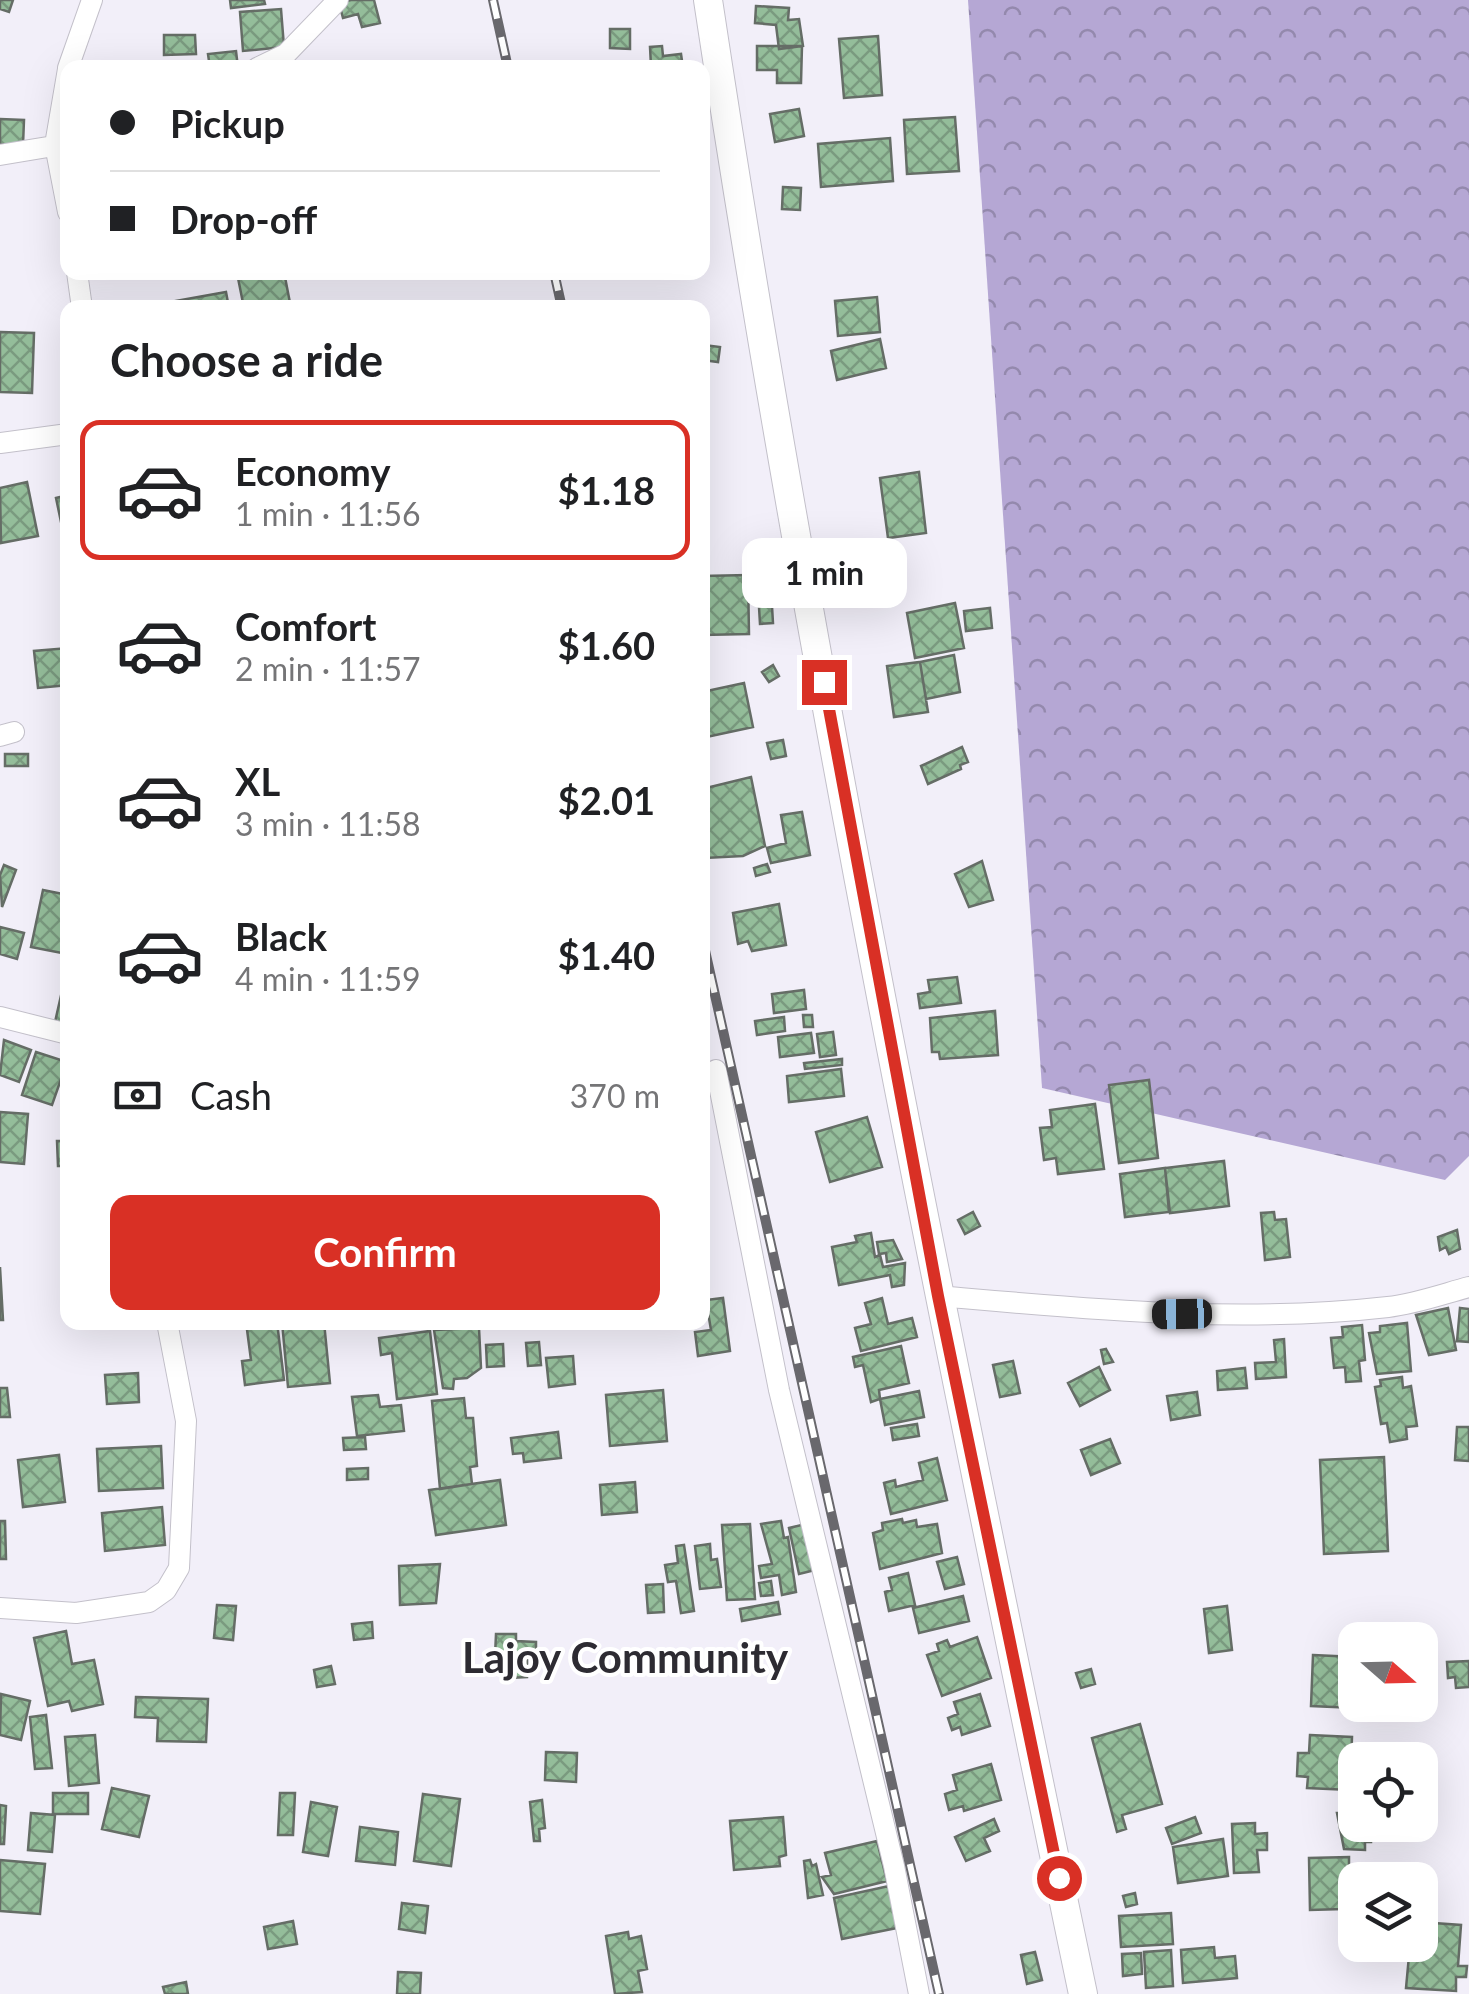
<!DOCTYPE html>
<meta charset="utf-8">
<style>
:root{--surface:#fff;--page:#f6f6f6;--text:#202124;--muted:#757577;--line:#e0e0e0;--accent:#d93025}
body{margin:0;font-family:Lato,sans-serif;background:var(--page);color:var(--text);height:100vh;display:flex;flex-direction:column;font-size:38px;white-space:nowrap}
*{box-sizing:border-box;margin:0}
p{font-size:32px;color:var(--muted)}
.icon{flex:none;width:55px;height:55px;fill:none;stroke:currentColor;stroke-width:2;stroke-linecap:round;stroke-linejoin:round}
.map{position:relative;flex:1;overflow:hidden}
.side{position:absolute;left:60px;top:300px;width:650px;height:1030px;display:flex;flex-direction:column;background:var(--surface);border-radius:20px;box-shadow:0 10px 40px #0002}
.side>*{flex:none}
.guide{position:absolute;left:60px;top:60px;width:650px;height:220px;border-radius:20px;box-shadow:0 10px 40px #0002;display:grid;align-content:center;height:220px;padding:0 50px;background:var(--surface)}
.needle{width:65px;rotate:110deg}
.tools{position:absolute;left:1338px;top:1622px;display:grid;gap:20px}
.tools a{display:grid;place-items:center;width:100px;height:100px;border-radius:20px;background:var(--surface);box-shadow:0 10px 40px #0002;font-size:50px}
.end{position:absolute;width:45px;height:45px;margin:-22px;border:12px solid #d93025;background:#fff;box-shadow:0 0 0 5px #fff}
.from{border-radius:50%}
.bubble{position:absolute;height:70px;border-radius:20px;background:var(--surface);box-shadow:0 10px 40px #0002;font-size:32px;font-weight:700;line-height:70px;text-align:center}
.car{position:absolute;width:30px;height:60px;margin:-30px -15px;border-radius:12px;box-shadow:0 0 8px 2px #0007;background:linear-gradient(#222 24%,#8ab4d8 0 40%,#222 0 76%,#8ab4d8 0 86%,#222 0)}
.guide b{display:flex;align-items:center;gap:35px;height:95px;font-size:38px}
.guide b+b{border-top:2px solid var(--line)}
.guide i{width:25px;height:25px;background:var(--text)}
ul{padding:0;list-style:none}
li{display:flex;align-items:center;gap:30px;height:140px;margin:0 20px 15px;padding:0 30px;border:5px solid transparent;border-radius:20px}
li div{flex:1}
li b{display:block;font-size:38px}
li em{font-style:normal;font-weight:700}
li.selected{border-color:var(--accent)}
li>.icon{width:90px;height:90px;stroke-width:1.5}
h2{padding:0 50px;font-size:45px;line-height:120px}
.pay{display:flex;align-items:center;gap:25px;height:110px;padding:0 50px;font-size:38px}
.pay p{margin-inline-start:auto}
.button{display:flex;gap:20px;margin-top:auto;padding:20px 50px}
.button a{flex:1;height:115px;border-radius:20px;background:var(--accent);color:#fff;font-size:40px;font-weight:700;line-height:115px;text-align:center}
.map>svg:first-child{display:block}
.forest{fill:url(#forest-crowns)}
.building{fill:url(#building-cross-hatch);stroke:#656d66;stroke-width:2.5}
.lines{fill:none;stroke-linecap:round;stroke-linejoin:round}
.minor-casing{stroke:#c3c0ca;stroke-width:22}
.secondary-casing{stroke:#c3c0ca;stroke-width:30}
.minor{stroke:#fff;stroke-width:20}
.secondary{stroke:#fff;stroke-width:28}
.rail-casing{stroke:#69686d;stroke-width:10}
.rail{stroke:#fff;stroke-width:6;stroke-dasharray:19;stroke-linecap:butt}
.route{stroke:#d93025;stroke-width:12}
.labels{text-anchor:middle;stroke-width:8;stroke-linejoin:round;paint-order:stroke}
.district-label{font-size:42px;font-weight:bold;fill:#2d2b32;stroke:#fff}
</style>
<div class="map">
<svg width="1469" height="1994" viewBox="0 0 1469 1994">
<defs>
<pattern id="forest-crowns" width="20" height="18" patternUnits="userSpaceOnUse" patternTransform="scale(2.5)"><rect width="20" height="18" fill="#b5a7d4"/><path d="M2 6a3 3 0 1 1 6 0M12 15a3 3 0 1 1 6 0" fill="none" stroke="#9489ad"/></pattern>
<pattern id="building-cross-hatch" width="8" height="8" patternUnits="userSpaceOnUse" patternTransform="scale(2.5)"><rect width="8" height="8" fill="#94bd9a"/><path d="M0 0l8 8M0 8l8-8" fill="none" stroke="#7a9a7f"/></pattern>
</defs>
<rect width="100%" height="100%" fill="#f2eff9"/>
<!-- forest -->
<path class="forest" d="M 968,0 L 1469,0 L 1469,1156 L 1445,1180 L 1042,1088 Z"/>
<!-- building -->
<path class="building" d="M 0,0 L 13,0 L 9,12 L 0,9 Z
M 230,0 L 264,0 L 265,4 L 231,8 Z
M 351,0 L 374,0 L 380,23 L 362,27 L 358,14 L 343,18 L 339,3 Z
M 756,6 L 789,8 L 788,20 L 799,19 L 803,46 L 779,49 L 776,25 L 755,23 Z
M 281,9 L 284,47 L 243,51 L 240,12 Z
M 610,29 L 630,29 L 630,49 L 610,48 Z
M 164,35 L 195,35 L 196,54 L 164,55 Z
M 878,36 L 882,95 L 844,98 L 839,39 Z
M 662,46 L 663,56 L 681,54 L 683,68 L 651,66 L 650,47 Z
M 757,46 L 802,46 L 801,83 L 777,83 L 777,70 L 757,70 Z
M 236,51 L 238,68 L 210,68 L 208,54 Z
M 799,109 L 804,136 L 775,142 L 770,114 Z
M 955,117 L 959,171 L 907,174 L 904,120 Z
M 0,119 L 24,120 L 23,145 L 0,144 Z
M 890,138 L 893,181 L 821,187 L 818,144 Z
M 783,187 L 801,188 L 800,210 L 782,209 Z
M 284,272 L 291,308 L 244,308 L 237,273 Z
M 226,292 L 229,308 L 160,308 L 159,304 Z
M 877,297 L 880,332 L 838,336 L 835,301 Z
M 0,332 L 34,333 L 32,393 L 0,392 Z
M 880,339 L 886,368 L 837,380 L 831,351 Z
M 704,345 L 720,347 L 718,362 L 702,360 Z
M 919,472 L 926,533 L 888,538 L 880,478 Z
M 27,482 L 38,536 L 1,543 L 0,488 Z
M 68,495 L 68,540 L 65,541 L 56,498 Z
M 748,575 L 749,634 L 702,635 L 702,576 Z
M 955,603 L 964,648 L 915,658 L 907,613 Z
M 772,606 L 773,623 L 760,624 L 759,607 Z
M 990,608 L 992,628 L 966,631 L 964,611 Z
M 68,648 L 68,685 L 38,688 L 34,651 Z
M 954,655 L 960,692 L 926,699 L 920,662 Z
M 920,662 L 928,712 L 894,717 L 887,666 Z
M 773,665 L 779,676 L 769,682 L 762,672 Z
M 744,683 L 753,727 L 702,738 L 702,692 Z
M 783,740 L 786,756 L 771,759 L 767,743 Z
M 962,747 L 968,762 L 960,765 L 961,769 L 928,784 L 921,766 Z
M 5,754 L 28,754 L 28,766 L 5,766 Z
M 751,777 L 765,846 L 743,856 L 705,858 L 702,789 Z
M 802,812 L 810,855 L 771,863 L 767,848 L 786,843 L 781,815 Z
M 982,861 L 993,900 L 969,907 L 955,874 Z
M 767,864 L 770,872 L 756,876 L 754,868 Z
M 4,865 L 16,870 L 2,907 L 0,875 Z
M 43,890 L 68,895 L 67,954 L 31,947 Z
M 779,904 L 786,945 L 752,951 L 748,941 L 738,944 L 733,913 Z
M 0,927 L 24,933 L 17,959 L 0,954 Z
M 957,977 L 961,1003 L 920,1008 L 918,994 L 930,992 L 928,980 Z
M 804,990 L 806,1009 L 774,1013 L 772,994 Z
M 62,991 L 68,993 L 68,1035 L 53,1031 Z
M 995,1011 L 998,1055 L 940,1059 L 939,1052 L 932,1052 L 930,1018 Z
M 803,1015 L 812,1015 L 813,1027 L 804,1027 Z
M 784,1017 L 785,1031 L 757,1035 L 755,1021 Z
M 833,1032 L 836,1055 L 820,1057 L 817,1034 Z
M 811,1033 L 814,1053 L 780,1057 L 778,1037 Z
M 4,1040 L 31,1050 L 19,1082 L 0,1075 Z
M 36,1052 L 67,1062 L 52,1105 L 22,1095 Z
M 842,1059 L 842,1065 L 805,1069 L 804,1063 Z
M 841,1069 L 844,1096 L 789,1102 L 787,1076 Z
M 1149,1080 L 1158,1158 L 1119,1163 L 1109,1085 Z
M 1095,1104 L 1104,1169 L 1058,1174 L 1056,1158 L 1044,1160 L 1040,1128 L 1052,1127 L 1050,1110 Z
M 0,1112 L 28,1114 L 24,1164 L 0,1162 Z
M 867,1117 L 882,1167 L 830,1182 L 816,1132 Z
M 57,1141 L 68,1141 L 68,1166 L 58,1166 Z
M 1224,1161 L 1229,1206 L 1170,1213 L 1165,1168 Z
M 1165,1168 L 1169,1212 L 1125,1217 L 1120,1174 Z
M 973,1212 L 980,1226 L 965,1234 L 958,1220 Z
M 1274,1212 L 1275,1220 L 1286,1219 L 1290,1257 L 1265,1260 L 1261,1213 Z
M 1457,1230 L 1460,1249 L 1449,1254 L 1446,1247 L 1440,1250 L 1438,1237 Z
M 871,1233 L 875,1257 L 880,1255 L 883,1267 L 905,1263 L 904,1285 L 892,1287 L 890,1275 L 839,1285 L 832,1247 L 857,1242 L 855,1236 Z
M 893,1240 L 902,1259 L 887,1262 L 886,1253 L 879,1254 L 877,1242 Z
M 0,1267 L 3,1320 L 0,1320 Z
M 723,1298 L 730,1351 L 698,1356 L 695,1332 L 711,1330 L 706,1300 Z
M 882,1298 L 888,1324 L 912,1318 L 917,1337 L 861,1351 L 855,1328 L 871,1324 L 865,1303 Z
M 1448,1308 L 1456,1350 L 1429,1355 L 1416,1315 Z
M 1460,1308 L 1469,1309 L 1469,1342 L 1457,1341 Z
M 246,1322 L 277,1322 L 284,1380 L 245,1385 L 242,1361 L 251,1360 Z
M 282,1322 L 324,1322 L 330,1383 L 288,1387 Z
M 1407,1323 L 1411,1371 L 1377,1374 L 1369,1333 L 1380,1332 L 1380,1326 Z
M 1362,1325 L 1365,1360 L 1359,1361 L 1361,1381 L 1346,1382 L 1345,1367 L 1334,1368 L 1331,1338 L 1343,1337 L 1342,1327 Z
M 479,1328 L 481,1368 L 467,1378 L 454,1379 L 453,1389 L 443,1388 L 434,1330 Z
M 430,1331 L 437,1394 L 397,1399 L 392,1353 L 381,1355 L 379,1338 Z
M 1284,1339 L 1286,1377 L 1256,1379 L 1255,1363 L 1276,1362 L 1274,1340 Z
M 539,1342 L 541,1365 L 528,1366 L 526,1343 Z
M 503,1344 L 504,1366 L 487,1367 L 486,1345 Z
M 901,1346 L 909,1383 L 879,1390 L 880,1399 L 871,1402 L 863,1365 L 855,1367 L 853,1357 Z
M 1106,1349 L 1113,1362 L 1104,1364 L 1101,1350 Z
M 573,1356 L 575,1384 L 549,1387 L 546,1358 Z
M 1013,1361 L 1020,1393 L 1000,1397 L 993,1365 Z
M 1099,1367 L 1110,1390 L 1080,1406 L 1068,1383 Z
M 1245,1368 L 1247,1388 L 1218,1390 L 1217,1371 Z
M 138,1373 L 139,1402 L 107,1404 L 105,1375 Z
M 1402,1377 L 1403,1388 L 1411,1386 L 1417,1426 L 1406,1427 L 1407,1439 L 1390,1442 L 1387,1423 L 1381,1424 L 1375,1387 L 1381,1386 L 1380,1380 Z
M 0,1388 L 7,1388 L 10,1417 L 0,1417 Z
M 663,1390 L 667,1441 L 610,1446 L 606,1395 Z
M 919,1391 L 924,1417 L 885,1425 L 880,1399 Z
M 1197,1392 L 1200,1415 L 1171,1420 L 1167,1396 Z
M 378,1395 L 380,1407 L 401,1405 L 404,1431 L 357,1436 L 352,1397 Z
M 464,1398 L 466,1418 L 473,1418 L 477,1466 L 470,1467 L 472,1484 L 440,1489 L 432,1401 Z
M 917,1424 L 919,1436 L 893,1440 L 891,1428 Z
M 1457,1427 L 1469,1427 L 1469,1461 L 1455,1460 Z
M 558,1432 L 561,1458 L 524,1462 L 523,1453 L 513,1454 L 511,1438 Z
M 365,1437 L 366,1449 L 344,1450 L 343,1438 Z
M 1110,1439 L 1120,1463 L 1091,1475 L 1081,1450 Z
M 161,1446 L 163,1488 L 99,1491 L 97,1449 Z
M 59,1455 L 65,1502 L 23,1507 L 18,1460 Z
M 1384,1457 L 1388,1551 L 1324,1554 L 1320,1460 Z
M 937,1458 L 947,1500 L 891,1514 L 884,1483 L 895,1480 L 896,1487 L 923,1480 L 919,1463 Z
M 368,1468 L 368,1479 L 347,1480 L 347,1469 Z
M 500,1480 L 506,1525 L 436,1535 L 429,1490 Z
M 635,1482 L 637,1512 L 602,1515 L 600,1485 Z
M 162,1507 L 165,1545 L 105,1551 L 102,1513 Z
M 902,1519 L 903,1523 L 916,1520 L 917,1527 L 937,1524 L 942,1553 L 880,1569 L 873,1533 L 883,1530 L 882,1523 Z
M 0,1521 L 5,1521 L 6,1559 L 0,1559 Z
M 781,1521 L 784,1538 L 788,1537 L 796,1592 L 782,1595 L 779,1575 L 761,1578 L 759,1566 L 772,1564 L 761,1524 Z
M 814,1522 L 819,1569 L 799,1574 L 789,1528 Z
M 750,1524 L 755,1599 L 727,1600 L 722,1525 Z
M 710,1544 L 711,1560 L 717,1559 L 721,1587 L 700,1589 L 695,1546 Z
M 684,1545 L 694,1611 L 681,1613 L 676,1581 L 668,1582 L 665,1565 L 678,1563 L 676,1546 Z
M 957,1557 L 964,1584 L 945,1589 L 937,1562 Z
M 440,1564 L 436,1603 L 400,1605 L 399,1566 Z
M 908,1573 L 915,1605 L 889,1611 L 885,1592 L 892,1590 L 889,1578 Z
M 771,1581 L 773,1595 L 761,1596 L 759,1583 Z
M 663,1584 L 664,1612 L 648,1613 L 646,1585 Z
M 963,1596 L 969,1621 L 919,1633 L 913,1608 Z
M 778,1602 L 780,1614 L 742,1621 L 740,1609 Z
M 217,1605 L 236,1606 L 233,1640 L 214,1638 Z
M 1227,1606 L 1232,1650 L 1209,1653 L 1204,1609 Z
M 372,1622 L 373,1638 L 354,1640 L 352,1624 Z
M 66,1631 L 72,1664 L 94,1660 L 103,1704 L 72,1711 L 69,1701 L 48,1706 L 34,1638 Z
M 496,1634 L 516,1634 L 516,1641 L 536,1642 L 536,1657 L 495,1656 Z
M 977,1637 L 991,1678 L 942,1696 L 927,1655 L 939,1651 L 937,1644 L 947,1640 L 950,1647 Z
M 1313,1655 L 1355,1657 L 1355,1708 L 1311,1706 Z
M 510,1656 L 527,1657 L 527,1677 L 510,1678 Z
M 1469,1661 L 1469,1687 L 1456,1688 L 1455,1677 L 1448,1678 L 1447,1662 Z
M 331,1666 L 335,1684 L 317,1687 L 314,1670 Z
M 1091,1669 L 1095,1684 L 1081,1688 L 1076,1673 Z
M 1,1694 L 30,1701 L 21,1740 L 0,1735 Z
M 980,1694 L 990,1726 L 962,1735 L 960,1727 L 952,1730 L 948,1718 L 958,1714 L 954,1702 Z
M 136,1697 L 208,1699 L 206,1742 L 157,1741 L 158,1718 L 135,1717 Z
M 46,1715 L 52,1768 L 35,1769 L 30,1717 Z
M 1140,1724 L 1162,1804 L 1122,1815 L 1126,1829 L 1117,1832 L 1092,1738 Z
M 95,1735 L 99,1783 L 69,1786 L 65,1737 Z
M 1310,1735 L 1352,1737 L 1350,1790 L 1307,1788 L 1308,1777 L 1297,1776 L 1298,1753 L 1309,1753 Z
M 546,1752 L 577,1753 L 576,1782 L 545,1780 Z
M 991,1764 L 1001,1800 L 964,1811 L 963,1806 L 949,1810 L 945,1794 L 957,1790 L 953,1775 Z
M 112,1788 L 149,1796 L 139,1837 L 102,1829 Z
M 53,1793 L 88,1793 L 88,1814 L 53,1814 Z
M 280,1793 L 295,1793 L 293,1835 L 278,1835 Z
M 423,1794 L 460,1799 L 451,1866 L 414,1861 Z
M 542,1800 L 545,1828 L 539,1829 L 540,1841 L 534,1841 L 530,1802 Z
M 311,1802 L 337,1807 L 328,1856 L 303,1852 Z
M 0,1805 L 6,1806 L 4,1844 L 0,1844 Z
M 31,1813 L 55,1815 L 52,1852 L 28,1850 Z
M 1337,1813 L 1355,1814 L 1355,1825 L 1371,1825 L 1371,1842 L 1365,1842 L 1365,1850 L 1344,1849 Z
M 783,1817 L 786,1855 L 779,1857 L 780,1866 L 734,1870 L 730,1821 Z
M 1195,1817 L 1201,1833 L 1172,1844 L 1166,1828 Z
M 994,1819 L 999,1831 L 984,1838 L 990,1851 L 966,1861 L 955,1837 Z
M 1255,1823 L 1255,1834 L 1267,1833 L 1267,1850 L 1257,1850 L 1259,1872 L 1234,1873 L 1232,1824 Z
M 360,1827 L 398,1832 L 395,1865 L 356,1861 Z
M 1223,1839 L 1228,1876 L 1178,1883 L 1173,1847 Z
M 877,1841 L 887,1881 L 834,1894 L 822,1877 L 831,1875 L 825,1853 Z
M 1349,1857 L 1349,1889 L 1343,1889 L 1343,1909 L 1310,1910 L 1309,1858 Z
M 0,1860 L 45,1864 L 40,1914 L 0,1911 Z
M 810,1860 L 812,1866 L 816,1864 L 823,1895 L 808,1898 L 804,1861 Z
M 889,1886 L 897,1928 L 842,1939 L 834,1898 Z
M 1135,1893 L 1137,1904 L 1126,1907 L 1123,1896 Z
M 402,1903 L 428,1906 L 425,1933 L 399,1929 Z
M 1171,1913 L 1173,1944 L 1121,1947 L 1119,1916 Z
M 293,1921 L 297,1944 L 268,1949 L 264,1927 Z
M 1420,1922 L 1461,1925 L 1458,1966 L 1467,1966 L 1466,1977 L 1456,1977 L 1456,1991 L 1406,1988 L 1410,1945 L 1420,1945 Z
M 628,1932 L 629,1939 L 641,1936 L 647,1969 L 638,1971 L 642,1992 L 615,1994 L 606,1936 Z
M 1214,1947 L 1215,1958 L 1235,1956 L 1237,1978 L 1183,1983 L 1181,1950 Z
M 1171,1950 L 1173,1986 L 1146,1988 L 1144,1952 Z
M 1035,1952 L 1042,1980 L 1027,1984 L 1021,1955 Z
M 1141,1953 L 1142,1974 L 1123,1976 L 1122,1954 Z
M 398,1972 L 421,1973 L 420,1994 L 397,1994 Z
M 186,1982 L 188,1994 L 165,1994 L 163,1987 Z"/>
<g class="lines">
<!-- minor casing -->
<g class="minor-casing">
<path id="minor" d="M 68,68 L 92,0
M 257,68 L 286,54 L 338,0
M 68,69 L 55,145 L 68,212
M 0,155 L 66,144
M 77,272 L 82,308
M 0,443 L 68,434
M 0,736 L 14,732
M 0,1017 L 68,1034
M 716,1070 L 779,1390 L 894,1866 L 919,1994
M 938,1296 C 1087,1309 1238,1324 1388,1307 C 1415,1304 1443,1294 1469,1287
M 0,1608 L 76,1613 L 149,1602 L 166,1590 L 179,1568 L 186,1421 L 167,1322"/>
</g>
<!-- secondary casing -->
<g class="secondary-casing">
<path id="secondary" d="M 708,0 C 809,669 945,1332 1083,1994"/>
</g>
<!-- minor -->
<use href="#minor" class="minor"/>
<!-- secondary -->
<use href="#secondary" class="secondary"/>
<!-- rail casing -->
<g class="rail-casing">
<path id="rail" d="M 493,0 L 508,68
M 554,272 L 562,308
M 702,937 L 939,1994"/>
</g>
<!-- rail -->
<use href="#rail" class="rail"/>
</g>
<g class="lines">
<!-- route -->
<path class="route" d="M 824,682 L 938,1296 L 1059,1878"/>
</g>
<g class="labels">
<!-- district labels -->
<g class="district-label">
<text x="625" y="1673">Lajoy Community</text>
</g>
</g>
</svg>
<div class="tools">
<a><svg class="needle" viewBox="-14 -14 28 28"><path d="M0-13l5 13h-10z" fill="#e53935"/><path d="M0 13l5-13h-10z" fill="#757577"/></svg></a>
<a><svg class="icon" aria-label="locate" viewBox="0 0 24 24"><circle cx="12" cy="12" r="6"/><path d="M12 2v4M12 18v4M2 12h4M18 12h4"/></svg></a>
<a><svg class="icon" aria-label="layers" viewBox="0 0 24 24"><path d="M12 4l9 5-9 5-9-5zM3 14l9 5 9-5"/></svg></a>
</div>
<i class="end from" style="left:1059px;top:1878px"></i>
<i class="end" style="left:824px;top:682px"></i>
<div class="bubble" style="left:742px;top:538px;width:165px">1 min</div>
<i class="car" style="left:1182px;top:1314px;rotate:269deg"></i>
<div class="guide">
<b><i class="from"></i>Pickup</b>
<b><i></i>Drop-off</b>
</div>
<section class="side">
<h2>Choose a ride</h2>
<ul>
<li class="selected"><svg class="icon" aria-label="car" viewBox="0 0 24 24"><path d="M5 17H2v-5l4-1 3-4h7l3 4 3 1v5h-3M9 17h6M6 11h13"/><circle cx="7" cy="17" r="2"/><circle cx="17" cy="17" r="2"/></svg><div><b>Economy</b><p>1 min · 11:56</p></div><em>$1.18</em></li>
<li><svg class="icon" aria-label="car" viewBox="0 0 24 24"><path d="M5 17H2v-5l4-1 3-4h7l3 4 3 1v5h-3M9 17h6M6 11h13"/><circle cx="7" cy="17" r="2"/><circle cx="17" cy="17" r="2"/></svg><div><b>Comfort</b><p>2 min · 11:57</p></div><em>$1.60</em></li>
<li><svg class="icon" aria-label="car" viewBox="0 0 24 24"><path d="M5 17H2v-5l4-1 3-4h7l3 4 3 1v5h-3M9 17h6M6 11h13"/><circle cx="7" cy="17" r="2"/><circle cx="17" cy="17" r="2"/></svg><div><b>XL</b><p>3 min · 11:58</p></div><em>$2.01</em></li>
<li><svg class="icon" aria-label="car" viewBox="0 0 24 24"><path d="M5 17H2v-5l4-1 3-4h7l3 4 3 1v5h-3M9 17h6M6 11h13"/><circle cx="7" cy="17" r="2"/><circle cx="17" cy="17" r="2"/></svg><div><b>Black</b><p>4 min · 11:59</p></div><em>$1.40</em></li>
</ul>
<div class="pay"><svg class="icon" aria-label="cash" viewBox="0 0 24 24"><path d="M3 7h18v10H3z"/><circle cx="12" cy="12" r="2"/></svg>Cash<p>370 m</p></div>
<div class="button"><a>Confirm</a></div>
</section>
</div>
